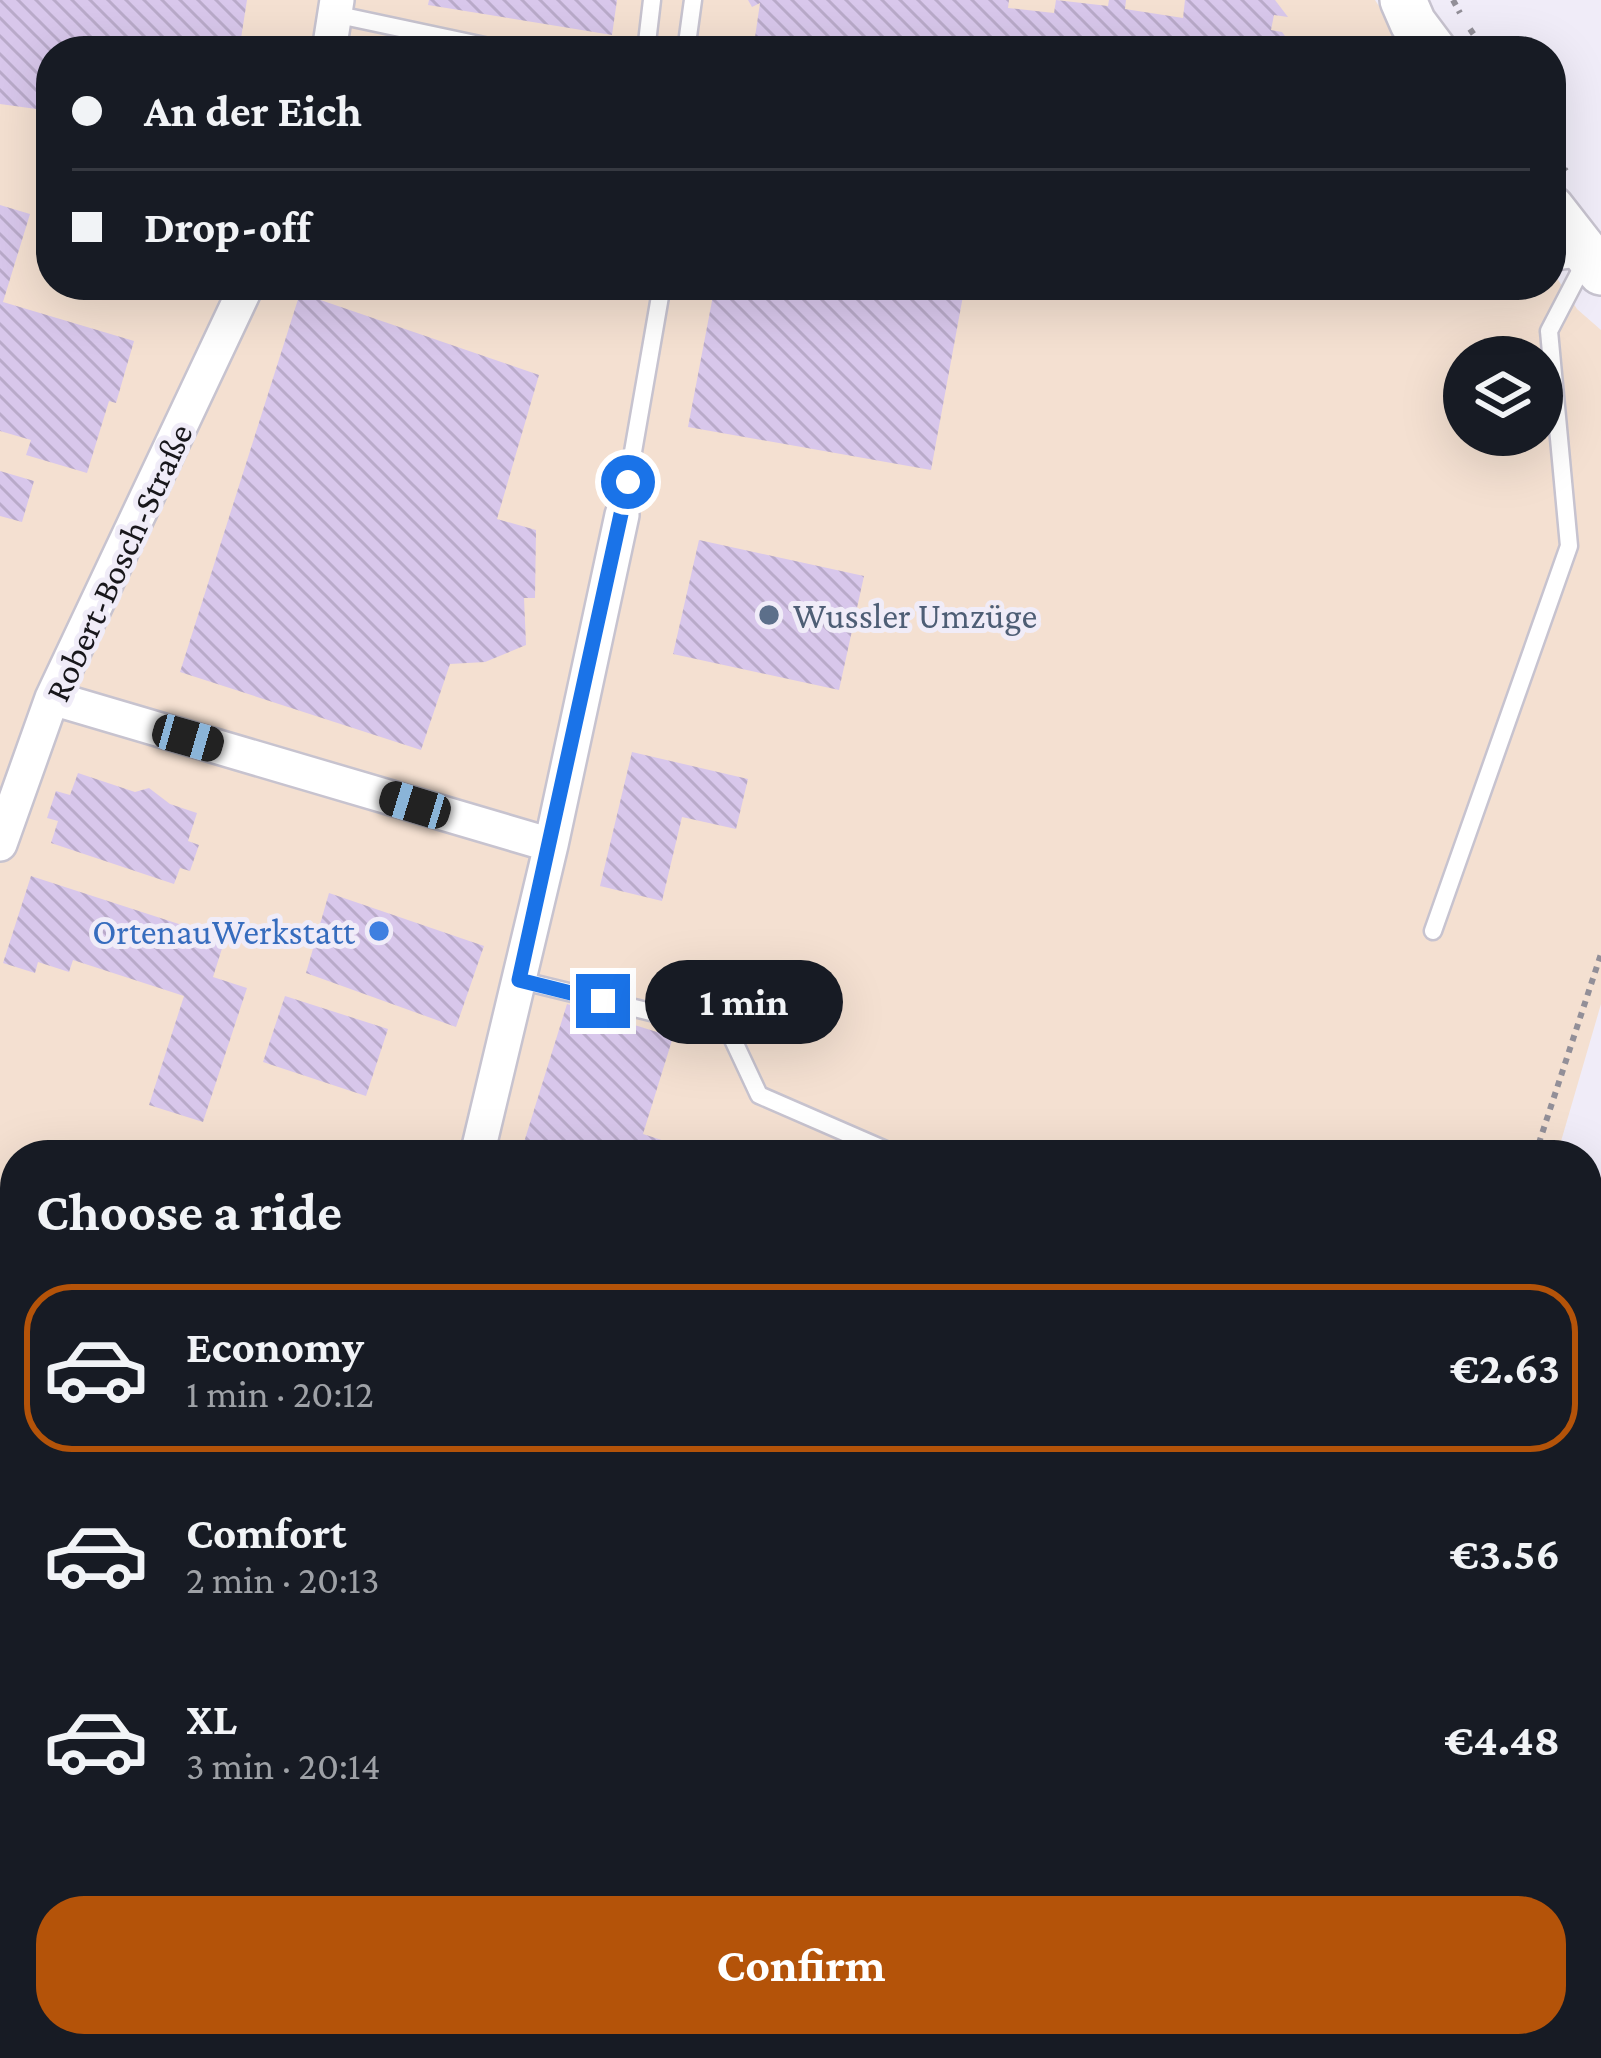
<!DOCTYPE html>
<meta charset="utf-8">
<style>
:root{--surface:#171b24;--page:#20242c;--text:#f1f3f6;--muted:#9ea1a6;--line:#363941;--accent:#b45309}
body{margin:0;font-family:"Crimson Pro",serif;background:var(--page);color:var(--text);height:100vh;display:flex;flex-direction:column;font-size:45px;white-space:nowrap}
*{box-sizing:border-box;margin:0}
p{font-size:39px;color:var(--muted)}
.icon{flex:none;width:66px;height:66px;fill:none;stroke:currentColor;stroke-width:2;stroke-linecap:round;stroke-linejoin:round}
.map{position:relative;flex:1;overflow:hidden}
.drawer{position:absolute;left:0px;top:1140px;width:1602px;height:918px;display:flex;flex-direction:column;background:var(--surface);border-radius:48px 48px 0 0;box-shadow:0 12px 48px #0002}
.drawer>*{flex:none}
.banner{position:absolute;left:36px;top:36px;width:1530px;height:264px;border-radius:48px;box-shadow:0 12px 48px #0002;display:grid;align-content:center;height:264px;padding:0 36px;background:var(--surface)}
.tools{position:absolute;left:1443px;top:336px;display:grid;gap:24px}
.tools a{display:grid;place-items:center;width:120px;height:120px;border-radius:50%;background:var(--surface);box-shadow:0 12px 48px #0002;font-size:60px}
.end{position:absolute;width:54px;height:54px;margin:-27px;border:15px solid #1a73e8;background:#fff;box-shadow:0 0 0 6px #fff}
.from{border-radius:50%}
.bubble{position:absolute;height:84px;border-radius:42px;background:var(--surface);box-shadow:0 12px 48px #0002;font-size:39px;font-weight:700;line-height:84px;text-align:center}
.car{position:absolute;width:36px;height:72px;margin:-36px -18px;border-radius:15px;box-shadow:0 0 9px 3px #0007;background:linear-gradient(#222 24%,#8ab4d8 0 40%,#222 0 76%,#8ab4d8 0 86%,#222 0)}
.banner b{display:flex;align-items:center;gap:42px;height:114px;font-size:45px}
.banner b+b{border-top:3px solid var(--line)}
.banner i{width:30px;height:30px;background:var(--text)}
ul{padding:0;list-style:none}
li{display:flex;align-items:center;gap:36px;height:168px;margin:0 24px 18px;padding:0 12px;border:6px solid transparent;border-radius:48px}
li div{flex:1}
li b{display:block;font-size:45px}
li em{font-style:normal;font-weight:700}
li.on{border-color:var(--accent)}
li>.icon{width:108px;height:108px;stroke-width:1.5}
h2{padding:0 36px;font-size:54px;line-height:144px}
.button{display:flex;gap:24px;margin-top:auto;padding:24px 36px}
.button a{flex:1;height:138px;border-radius:48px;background:var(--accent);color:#fff;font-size:48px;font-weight:700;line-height:138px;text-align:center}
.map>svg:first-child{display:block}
.industrial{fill:#f4e0d1;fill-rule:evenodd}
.building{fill:url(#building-back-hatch)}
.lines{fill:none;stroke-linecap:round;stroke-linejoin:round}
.lane-casing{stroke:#c7c3cf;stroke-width:21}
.street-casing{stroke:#c7c3cf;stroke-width:38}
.secondary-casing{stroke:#c7c3cf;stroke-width:50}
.path{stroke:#928f98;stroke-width:6;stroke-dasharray:6 6;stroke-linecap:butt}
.lane{stroke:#fff;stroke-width:16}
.street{stroke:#fff;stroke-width:33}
.secondary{stroke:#fff;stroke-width:45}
.route{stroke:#1a73e8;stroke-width:15}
.service-dot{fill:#5c6f8a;stroke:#f0ecf8;stroke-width:4.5}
.shop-dot{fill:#3f7fe0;stroke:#f0ecf8;stroke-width:4.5}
.labels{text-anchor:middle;stroke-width:10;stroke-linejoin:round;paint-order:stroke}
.street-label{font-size:36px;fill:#18171b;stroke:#f0ecf8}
.service-label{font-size:36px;fill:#4e5e75;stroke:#f0ecf8;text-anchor:start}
.shop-label{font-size:36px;fill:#366cbe;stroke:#f0ecf8;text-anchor:end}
</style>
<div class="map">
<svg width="1601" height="2058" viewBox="0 0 1601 2058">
<defs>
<pattern id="building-back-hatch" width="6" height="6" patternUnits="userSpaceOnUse" patternTransform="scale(3)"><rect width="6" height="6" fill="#d8c7eb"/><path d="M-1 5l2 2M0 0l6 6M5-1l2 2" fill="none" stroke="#b9aac9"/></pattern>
</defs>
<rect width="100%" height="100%" fill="#f0ecf8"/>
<!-- industrial -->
<path class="industrial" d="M 0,0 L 1375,0 L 1408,51 L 51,51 L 51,285 L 1551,285 L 1551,269 L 1577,309 L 1601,330 L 1601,1004 L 1557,1155 L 15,1155 L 15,2043 L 1102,2043 L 1097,2058 L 0,2058 ZM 1464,357 L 1542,357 L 1542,435 L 1464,435 Z"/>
<!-- building -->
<path class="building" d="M 0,0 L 247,0 L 239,51 L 51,51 L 51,111 L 0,104 Z
M 429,0 L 617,0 L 612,35 L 428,5 Z
M 748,0 L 1009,0 L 1008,8 L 1054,13 L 1056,0 L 1108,6 L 1109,0 L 1126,0 L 1125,9 L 1183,18 L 1185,0 L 1275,0 L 1288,17 L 1274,15 L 1271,30 L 1282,32 L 1296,51 L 753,51 L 760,3 L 752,7 Z
M 0,205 L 30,214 L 3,302 L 134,341 L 116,403 L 109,401 L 87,473 L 26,455 L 31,440 L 0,431 Z
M 715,285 L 965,285 L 931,470 L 688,427 Z
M 300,293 L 539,375 L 497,519 L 536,530 L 535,598 L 524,598 L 526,645 L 485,662 L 450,664 L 421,750 L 180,672 Z
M 0,471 L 34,481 L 22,522 L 0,516 Z
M 699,540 L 864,576 L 839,690 L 673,654 Z
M 632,752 L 748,779 L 736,829 L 682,817 L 662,901 L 600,886 Z
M 78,773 L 135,792 L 149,788 L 170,804 L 197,813 L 188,841 L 199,845 L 190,871 L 180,868 L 174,884 L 51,843 L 58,821 L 47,818 L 56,791 L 70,795 Z
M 31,876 L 225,939 L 213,977 L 247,988 L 203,1122 L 149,1105 L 184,996 L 73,960 L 69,972 L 38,962 L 35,973 L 3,963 Z
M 329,893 L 484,946 L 456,1027 L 306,973 Z
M 285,996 L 388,1029 L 366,1096 L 263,1062 Z
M 567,1004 L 673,1037 L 643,1134 L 708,1155 L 520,1155 Z
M 0,1213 L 15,1218 L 15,1564 L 0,1560 Z
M 0,1685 L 15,1690 L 15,1736 L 0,1731 Z
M 395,2043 L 956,2043 L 951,2058 L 390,2058 Z"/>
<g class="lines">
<!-- lane casing -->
<g class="lane-casing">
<path id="lane" d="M 334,14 L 508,51
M 646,51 L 652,0
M 686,51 L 693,0
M 1551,262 L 1581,258
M 622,515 L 662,285
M 1433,931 L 1569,546 L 1549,331 L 1587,258
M 519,980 L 729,1031 L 759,1095 L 897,1155"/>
</g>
<!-- street casing -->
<g class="street-casing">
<path id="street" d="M 329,51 L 337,0
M 52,698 L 551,845
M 0,844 L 52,698 L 247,285
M 477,1155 L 551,845 L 622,515"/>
</g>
<!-- secondary casing -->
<g class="secondary-casing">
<path id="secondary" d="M 1403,0 L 1413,23 L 1434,51
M 1551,208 L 1601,272"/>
</g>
<!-- path -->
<path class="path" d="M 1453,0 L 1460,13
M 1470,29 L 1485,51
M 1551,149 L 1566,171
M 1535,1155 L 1601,954
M 1416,2058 L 1420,2043"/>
<!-- lane -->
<use href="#lane" class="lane"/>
<!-- street -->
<use href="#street" class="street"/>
<!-- secondary -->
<use href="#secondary" class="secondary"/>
</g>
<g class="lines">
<!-- route -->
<path class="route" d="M 603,1001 L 519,980 L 628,482"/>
</g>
<!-- markers -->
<circle class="service-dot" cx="769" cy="615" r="12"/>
<circle class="shop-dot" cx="379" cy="931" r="12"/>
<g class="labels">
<!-- street labels -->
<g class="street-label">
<text transform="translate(118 562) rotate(-65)" y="13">Robert-Bosch-Straße</text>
</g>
<!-- service labels -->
<g class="service-label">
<text x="793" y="628">Wussler Umzüge</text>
</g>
<!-- shop labels -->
<g class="shop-label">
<text x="355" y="944">OrtenauWerkstatt</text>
</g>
</g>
</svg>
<div class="tools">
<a><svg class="icon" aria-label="layers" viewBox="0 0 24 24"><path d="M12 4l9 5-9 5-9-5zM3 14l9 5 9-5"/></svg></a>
</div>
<i class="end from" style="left:628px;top:482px"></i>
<i class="end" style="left:603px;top:1001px"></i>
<div class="bubble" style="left:645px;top:960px;width:198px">1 min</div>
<i class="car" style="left:188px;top:738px;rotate:106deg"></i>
<i class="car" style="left:415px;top:805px;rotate:287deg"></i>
<div class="banner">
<b><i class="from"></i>An der Eich</b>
<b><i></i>Drop-off</b>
</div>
<section class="drawer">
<h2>Choose a ride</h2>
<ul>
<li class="on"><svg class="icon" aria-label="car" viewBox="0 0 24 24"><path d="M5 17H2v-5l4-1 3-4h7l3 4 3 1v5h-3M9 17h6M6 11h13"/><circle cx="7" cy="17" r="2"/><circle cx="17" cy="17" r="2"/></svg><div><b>Economy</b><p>1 min · 20:12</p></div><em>€2.63</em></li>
<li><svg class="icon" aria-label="car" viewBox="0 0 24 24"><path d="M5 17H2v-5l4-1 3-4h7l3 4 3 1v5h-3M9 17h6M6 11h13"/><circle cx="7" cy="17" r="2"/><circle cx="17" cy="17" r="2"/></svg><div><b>Comfort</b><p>2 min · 20:13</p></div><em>€3.56</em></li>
<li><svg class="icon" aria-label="car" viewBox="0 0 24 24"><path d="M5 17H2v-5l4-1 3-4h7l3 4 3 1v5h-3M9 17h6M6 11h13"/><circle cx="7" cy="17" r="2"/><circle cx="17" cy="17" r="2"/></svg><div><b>XL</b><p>3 min · 20:14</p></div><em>€4.48</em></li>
</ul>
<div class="button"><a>Confirm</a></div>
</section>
</div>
